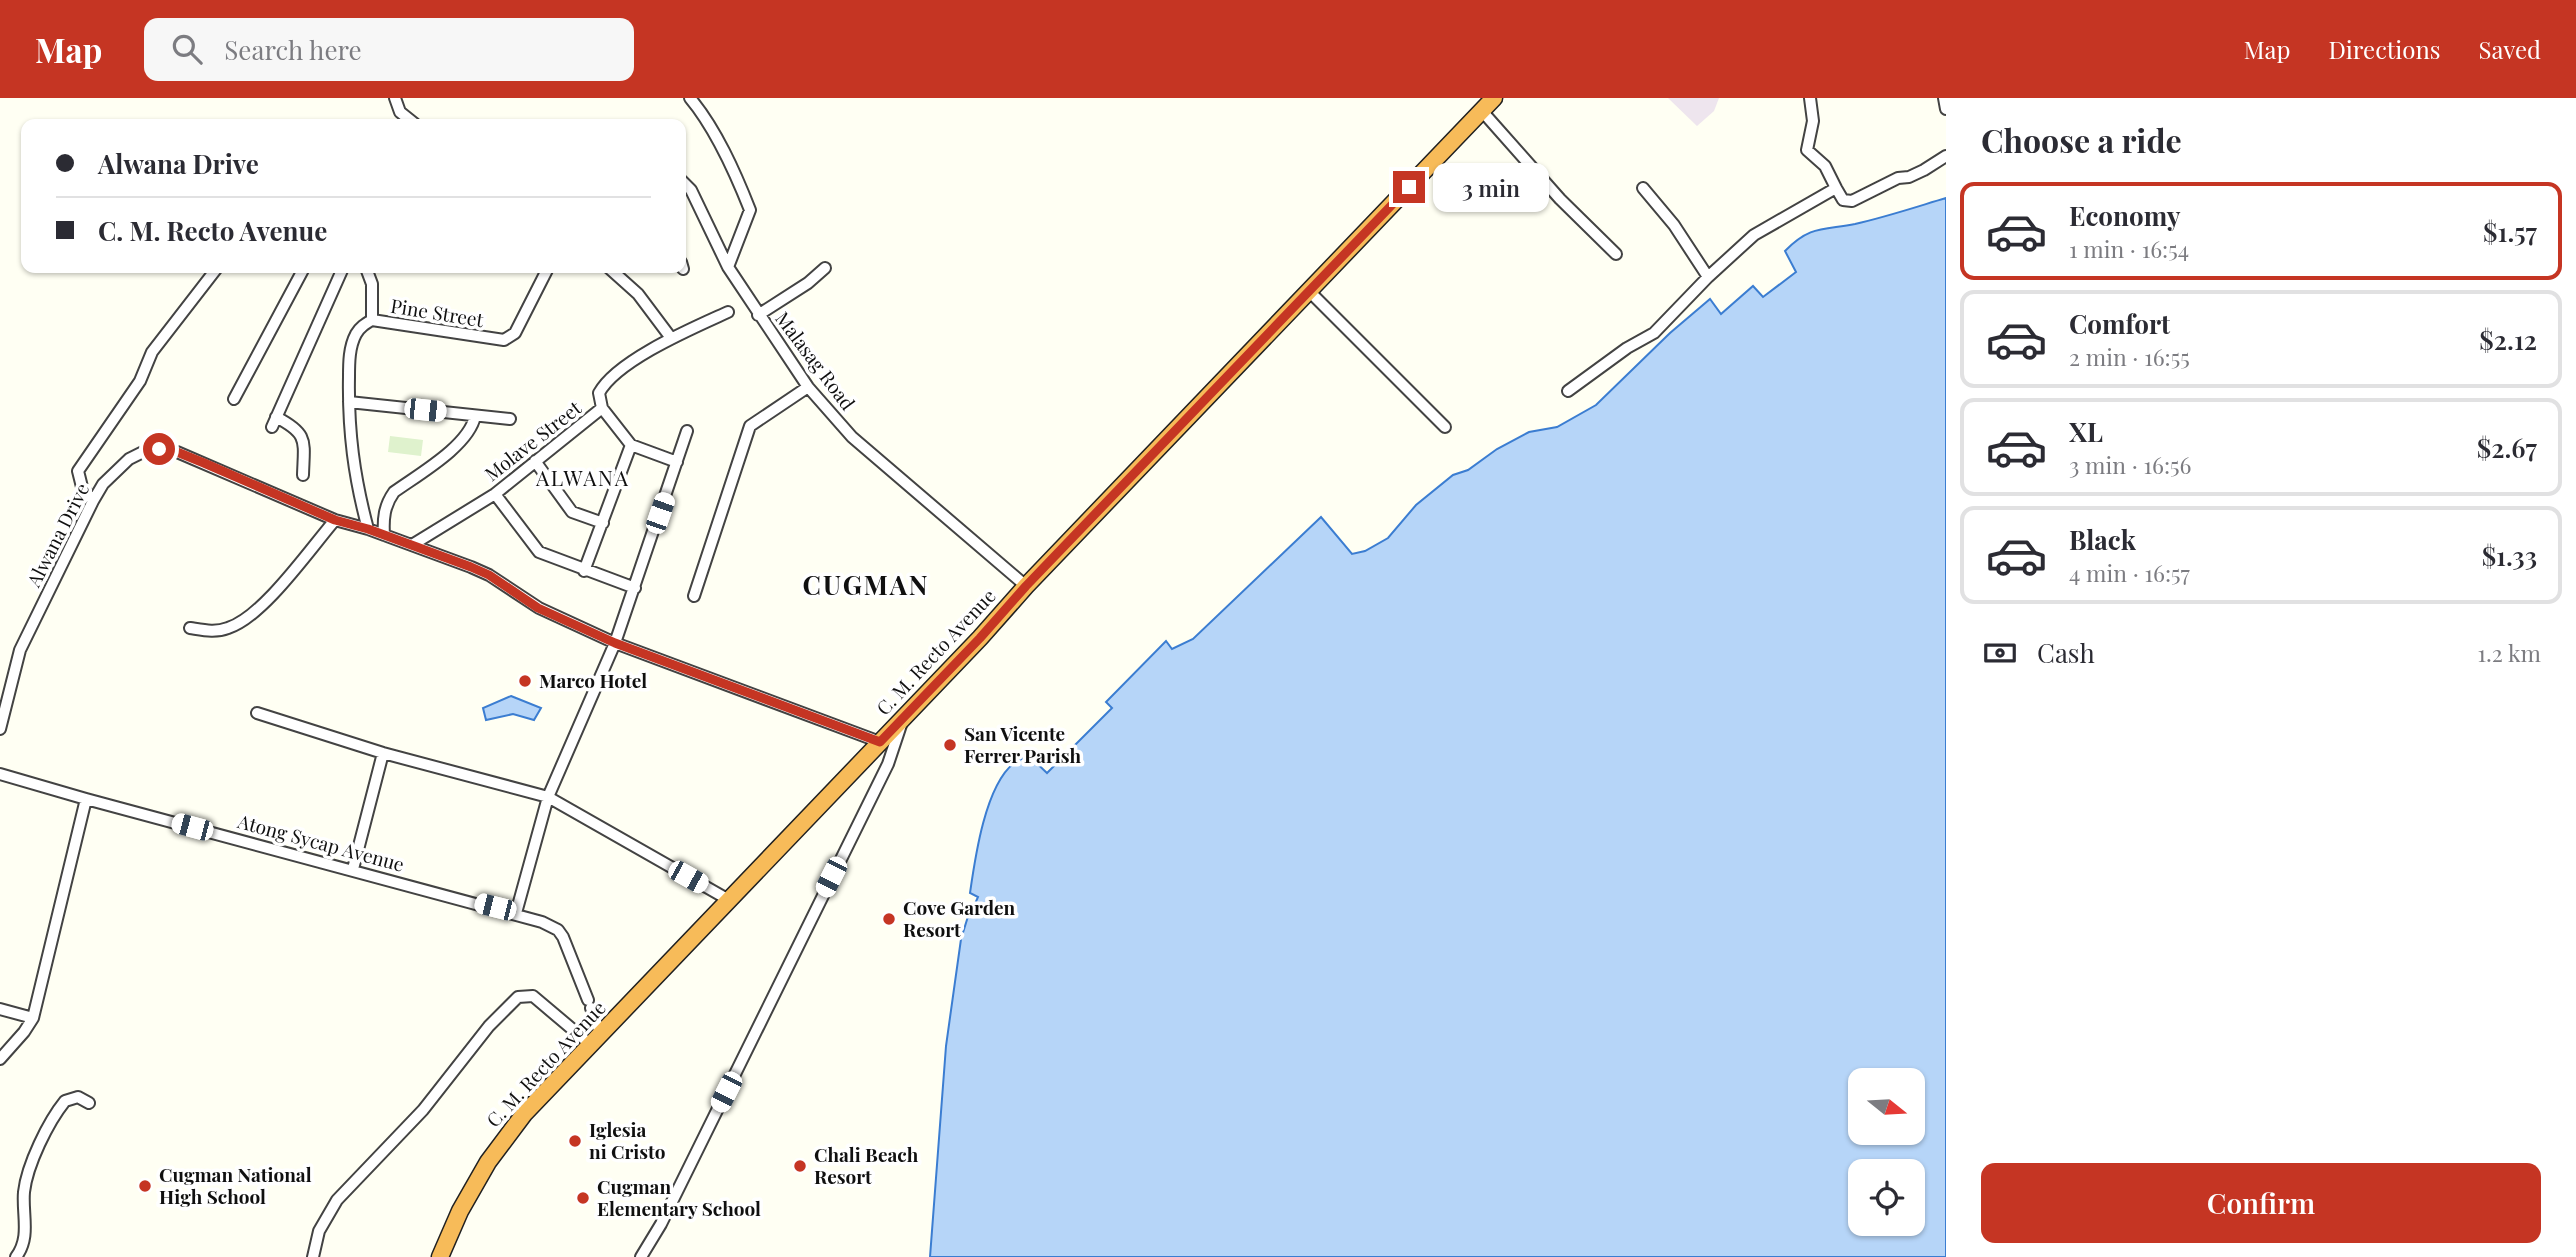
<!DOCTYPE html>
<meta charset="utf-8">
<style>
:root{--surface:#fff;--page:#f7f7f7;--text:#2b2b33;--muted:#7c7c81;--line:#e1e1e2;--accent:#c53523}
body{margin:0;font-family:"Playfair Display",serif;background:var(--page);color:var(--text);height:100vh;display:flex;flex-direction:column;font-size:26px;white-space:nowrap}
*{box-sizing:border-box;margin:0}
p{font-size:23px;color:var(--muted)}
.icon{flex:none;width:38px;height:38px;fill:none;stroke:currentColor;stroke-width:2;stroke-linecap:round;stroke-linejoin:round}
.map{position:relative;flex:1;overflow:hidden}
.drawer{display:flex;flex-direction:column;background:var(--surface);width:630px}
.drawer>*{flex:none}
.top-card{position:absolute;left:21px;top:21px;width:665px;height:154px;border-radius:14px;box-shadow:0 2px 5px #0004;display:grid;align-content:center;height:154px;padding:0 35px;background:var(--surface)}
.needle{width:46px;rotate:108deg}
.buttons{position:absolute;left:1848px;top:970px;display:grid;gap:14px}
.buttons a{display:grid;place-items:center;width:77px;height:77px;border-radius:14px;background:var(--surface);box-shadow:0 2px 5px #0004;font-size:35px}
.end{position:absolute;width:32px;height:32px;margin:-16px;border:9px solid #c53523;background:#fff;box-shadow:0 0 0 4px #fff}
.from{border-radius:50%}
.bubble{position:absolute;height:49px;border-radius:14px;background:var(--surface);box-shadow:0 2px 5px #0004;font-size:23px;font-weight:600;line-height:49px;text-align:center}
.car{position:absolute;width:21px;height:42px;margin:-21px -10px;border-radius:9px;box-shadow:0 0 5px 2px #0007;background:linear-gradient(#fff 24%,#345 0 40%,#fff 0 76%,#345 0 86%,#fff 0)}
.top-card b{display:flex;align-items:center;gap:24px;height:66px;font-size:26px}
.top-card b+b{border-top:2px solid var(--line)}
.top-card i{width:18px;height:18px;background:var(--text)}
ul{padding:0;list-style:none}
li{display:flex;align-items:center;gap:21px;height:98px;margin:0 14px 10px;padding:0 21px;border:4px solid var(--line);border-radius:14px}
li div{flex:1}
li b{display:block;font-size:26px}
li em{font-style:normal;font-weight:600}
li.on{border-color:var(--accent)}
li>.icon{width:63px;height:63px;stroke-width:1.5}
h2{padding:0 35px;font-size:32px;line-height:84px}
.pay{display:flex;align-items:center;gap:18px;height:77px;padding:0 35px;font-size:26px}
.pay p{margin-inline-start:auto}
.button{display:flex;gap:14px;margin-top:auto;padding:14px 35px}
.button a{flex:1;height:80px;border-radius:14px;background:var(--accent);color:#fff;font-size:28px;font-weight:600;line-height:80px;text-align:center}
header{display:flex;align-items:center;gap:42px;box-sizing:border-box;height:98px;padding:0 35px;background:var(--accent);color:#fff}
header strong{font-size:33px}
nav{display:flex;gap:38px;margin-inline-start:auto;font-size:24px}
.search{width:490px;height:63px;background:var(--page);display:flex;align-items:center;gap:18px;box-sizing:border-box;padding:0 24px;border-radius:14px;color:var(--muted);font-size:26px}
main{display:flex;flex:1;min-height:0}
.map>svg:first-child{display:block}
.industrial{fill:#eee5ee}
.pitch{fill:#dff2cd}
.water{fill:#b6d5f8;stroke:#3b7dd1;stroke-width:2;fill-rule:evenodd}
.lines{fill:none;stroke-linecap:round;stroke-linejoin:round}
.minor-casing{stroke:#434343;stroke-width:14}
.highway-casing{stroke:#212121;stroke-width:19}
.minor{stroke:#fff;stroke-width:10}
.highway{stroke:#f7bb59;stroke-width:16}
.route{stroke:#c53523;stroke-width:9}
.poi-dot{fill:#c53523;stroke:#fff;stroke-width:2.5}
.labels{text-anchor:middle;stroke-width:7;stroke-linejoin:round;paint-order:stroke}
.street-label{font-size:19px;fill:#101010;stroke:#fff}
.poi-label{font-size:19px;font-weight:bold;fill:#101010;stroke:#fff;text-anchor:start}
.neighbourhood-label{font-size:21px;letter-spacing:2px;fill:#101010;stroke:#fff}
.district-label{font-size:26px;font-weight:bold;letter-spacing:2px;fill:#101010;stroke:#fff}
</style>
<header>
<strong>Map</strong>
<div class="search"><svg class="icon" aria-label="search" viewBox="0 0 24 24"><circle cx="10" cy="10" r="6"/><path d="M15 15l6 6"/></svg>Search here</div>
<nav><a>Map</a><a>Directions</a><a>Saved</a></nav>
</header>
<main>
<div class="map">
<svg width="1946" height="1159" viewBox="0 0 1946 1159">
<rect width="100%" height="100%" fill="#fffff3"/>
<!-- industrial -->
<path class="industrial" d="M 1668,0 L 1719,0 L 1714,13 L 1697,28 Z"/>
<!-- pitch -->
<path class="pitch" d="M 390,338 L 423,342 L 421,358 L 388,354 Z"/>
<!-- water -->
<path class="water" d="M 1946,100 L 1946,1159 L 930,1159 L 946,948 L 961,841 L 970,812 L 974,808 L 978,799 L 970,795 C 975,760 985,688 1014,665 C 1018,662 1024,660 1028,657 L 1047,675 L 1112,610 L 1106,604 L 1166,543 L 1172,551 L 1193,541 L 1321,419 L 1352,456 L 1365,453 L 1388,440 L 1416,407 L 1453,377 L 1468,372 L 1497,351 L 1529,334 L 1557,329 L 1596,307 L 1670,235 L 1710,201 L 1721,216 L 1753,188 L 1763,199 L 1796,174 L 1785,153 C 1810,127 1824,132 1855,126 C 1886,119 1916,109 1946,100 ZM 1860,982 L 1913,982 L 1913,1034 L 1860,1034 ZM 1860,1073 L 1913,1073 L 1913,1125 L 1860,1125 Z
M 511,598 L 541,610 L 534,622 L 513,616 L 486,622 L 483,610 Z"/>
<g class="lines">
<!-- minor casing -->
<g class="minor-casing">
<path id="minor" d="M 395,0 L 400,14 L 415,26
M 690,0 C 716,31 735,74 750,112 L 728,169
M 1944,0 L 1946,11
M 1482,13 L 1560,101 L 1616,156
M 681,82 L 691,92 L 728,169 L 808,289 L 852,339 L 1026,488
M 1643,90 L 1674,127 L 1708,179
M 1836,90 L 1843,102 L 1852,103 L 1898,80 L 1909,79 L 1924,72 L 1946,58
M 681,164 L 683,171
M 366,170 L 372,186 L 372,222
M 609,170 L 638,196 L 671,240
M 1309,193 L 1445,329
M 758,217 L 808,185 L 825,170
M 1568,293 L 1627,250 L 1654,235 L 1708,179 L 1754,137 L 1836,90 L 1825,68 L 1807,52 L 1813,23 L 1810,0
M 234,301 L 304,170
M 349,304 L 510,321
M 602,310 L 631,347 L 677,364
M 276,319 C 309,336 304,343 303,377
M 272,329 L 343,170
M 535,363 L 572,414 L 603,425
M 495,396 L 539,454 L 635,490
M 93,403 L 82,389 L 78,373 L 140,283 L 152,254 L 217,170
M 368,431 C 354,379 348,333 349,279 C 349,265 349,249 356,236 C 360,229 365,226 372,222 L 504,242 L 515,235 L 548,170
M 384,437 C 383,421 384,408 394,394 C 419,376 469,348 475,318
M 412,447 L 495,396 L 602,310 L 599,295 C 617,262 693,230 728,214
M 584,473 L 631,347
M 694,498 L 750,328 L 808,289
M 190,530 C 203,532 215,535 228,530 C 263,519 310,451 335,422
M 257,615 L 383,655 L 548,699 L 729,802
M 0,631 L 20,552 L 93,403 L 103,386 L 129,361 L 147,352 L 177,354 L 335,422 L 368,431 L 471,469 L 489,477 L 539,510 L 615,545 L 880,644
M 0,676 L 86,701 L 542,824 L 558,832 L 563,839 L 588,902
M 353,771 L 383,655
M 516,815 L 548,699 L 615,545 L 687,333
M 591,910 L 601,937
M 0,911 L 33,920
M 0,961 L 24,934 L 33,920 L 86,701
M 16,1159 C 31,1139 22,1117 24,1094 C 27,1067 48,1024 65,1003 L 78,999 L 89,1005
M 313,1159 L 319,1133 L 337,1102 L 423,1012 L 489,928 L 518,899 L 533,898 L 591,947
M 641,1159 L 661,1126 L 888,666 L 902,624"/>
</g>
<!-- highway casing -->
<g class="highway-casing">
<path id="highway" d="M 440,1159 L 460,1113 L 488,1064 L 524,1016 L 980,540 L 1026,488 L 1494,0"/>
</g>
<!-- minor -->
<use href="#minor" class="minor"/>
<!-- highway -->
<use href="#highway" class="highway"/>
</g>
<g class="lines">
<!-- route -->
<path class="route" d="M 159,351 L 177,354 L 204,365 L 335,422 L 368,431 L 471,469 L 489,477 L 538,510 L 615,545 L 880,644 L 980,540 L 1026,488 L 1409,89"/>
</g>
<!-- markers -->
<g class="poi-dot">
<circle cx="525" cy="583" r="7"/>
<circle cx="950" cy="647" r="7"/>
<circle cx="889" cy="821" r="7"/>
<circle cx="575" cy="1043" r="7"/>
<circle cx="800" cy="1068" r="7"/>
<circle cx="145" cy="1088" r="7"/>
<circle cx="583" cy="1100" r="7"/>
</g>
<g class="labels">
<!-- street labels -->
<g class="street-label">
<text transform="translate(437 215) rotate(9)" y="7">Pine Street</text>
<text transform="translate(815 263) rotate(53)" y="7">Malasag Road</text>
<text transform="translate(533 343) rotate(-38)" y="7">Molave Street</text>
<text transform="translate(58 437) rotate(-63)" y="7">Alwana Drive</text>
<text transform="translate(936 554) rotate(-47)" y="7">C. M. Recto Avenue</text>
<text transform="translate(321 745) rotate(15)" y="7">Atong Sycap Avenue</text>
<text transform="translate(546 966) rotate(-47)" y="7">C. M. Recto Avenue</text>
</g>
<!-- poi labels -->
<g class="poi-label">
<text x="539" y="590">Marco Hotel</text>
<text x="964" y="643">San Vicente<tspan x="964" dy="22">Ferrer Parish</tspan></text>
<text x="903" y="817">Cove Garden<tspan x="903" dy="22">Resort</tspan></text>
<text x="589" y="1039">Iglesia<tspan x="589" dy="22">ni Cristo</tspan></text>
<text x="814" y="1064">Chali Beach<tspan x="814" dy="22">Resort</tspan></text>
<text x="159" y="1084">Cugman National<tspan x="159" dy="22">High School</tspan></text>
<text x="597" y="1096">Cugman<tspan x="597" dy="22">Elementary School</tspan></text>
</g>
<!-- neighbourhood labels -->
<g class="neighbourhood-label">
<text x="583" y="388">ALWANA</text>
</g>
<!-- district labels -->
<g class="district-label">
<text x="866" y="497">CUGMAN</text>
</g>
</g>
</svg>
<div class="buttons">
<a><svg class="needle" viewBox="-14 -14 28 28"><path d="M0-13l5 13h-10z" fill="#e53935"/><path d="M0 13l5-13h-10z" fill="#7c7c81"/></svg></a>
<a><svg class="icon" aria-label="locate" viewBox="0 0 24 24"><circle cx="12" cy="12" r="6"/><path d="M12 2v4M12 18v4M2 12h4M18 12h4"/></svg></a>
</div>
<i class="end from" style="left:159px;top:351px"></i>
<i class="end" style="left:1409px;top:89px"></i>
<div class="bubble" style="left:1433px;top:65px;width:116px">3 min</div>
<i class="car" style="left:425px;top:312px;rotate:96deg"></i>
<i class="car" style="left:660px;top:415px;rotate:19deg"></i>
<i class="car" style="left:192px;top:729px;rotate:285deg"></i>
<i class="car" style="left:688px;top:779px;rotate:119deg"></i>
<i class="car" style="left:831px;top:779px;rotate:207deg"></i>
<i class="car" style="left:495px;top:809px;rotate:284deg"></i>
<i class="car" style="left:726px;top:994px;rotate:207deg"></i>
<div class="top-card">
<b><i class="from"></i>Alwana Drive</b>
<b><i></i>C. M. Recto Avenue</b>
</div>
</div>
<section class="drawer">
<h2>Choose a ride</h2>
<ul>
<li class="on"><svg class="icon" aria-label="car" viewBox="0 0 24 24"><path d="M5 17H2v-5l4-1 3-4h7l3 4 3 1v5h-3M9 17h6M6 11h13"/><circle cx="7" cy="17" r="2"/><circle cx="17" cy="17" r="2"/></svg><div><b>Economy</b><p>1 min · 16:54</p></div><em>$1.57</em></li>
<li><svg class="icon" aria-label="car" viewBox="0 0 24 24"><path d="M5 17H2v-5l4-1 3-4h7l3 4 3 1v5h-3M9 17h6M6 11h13"/><circle cx="7" cy="17" r="2"/><circle cx="17" cy="17" r="2"/></svg><div><b>Comfort</b><p>2 min · 16:55</p></div><em>$2.12</em></li>
<li><svg class="icon" aria-label="car" viewBox="0 0 24 24"><path d="M5 17H2v-5l4-1 3-4h7l3 4 3 1v5h-3M9 17h6M6 11h13"/><circle cx="7" cy="17" r="2"/><circle cx="17" cy="17" r="2"/></svg><div><b>XL</b><p>3 min · 16:56</p></div><em>$2.67</em></li>
<li><svg class="icon" aria-label="car" viewBox="0 0 24 24"><path d="M5 17H2v-5l4-1 3-4h7l3 4 3 1v5h-3M9 17h6M6 11h13"/><circle cx="7" cy="17" r="2"/><circle cx="17" cy="17" r="2"/></svg><div><b>Black</b><p>4 min · 16:57</p></div><em>$1.33</em></li>
</ul>
<div class="pay"><svg class="icon" aria-label="cash" viewBox="0 0 24 24"><path d="M3 7h18v10H3z"/><circle cx="12" cy="12" r="2"/></svg>Cash<p>1.2 km</p></div>
<div class="button"><a>Confirm</a></div>
</section>
</main>
